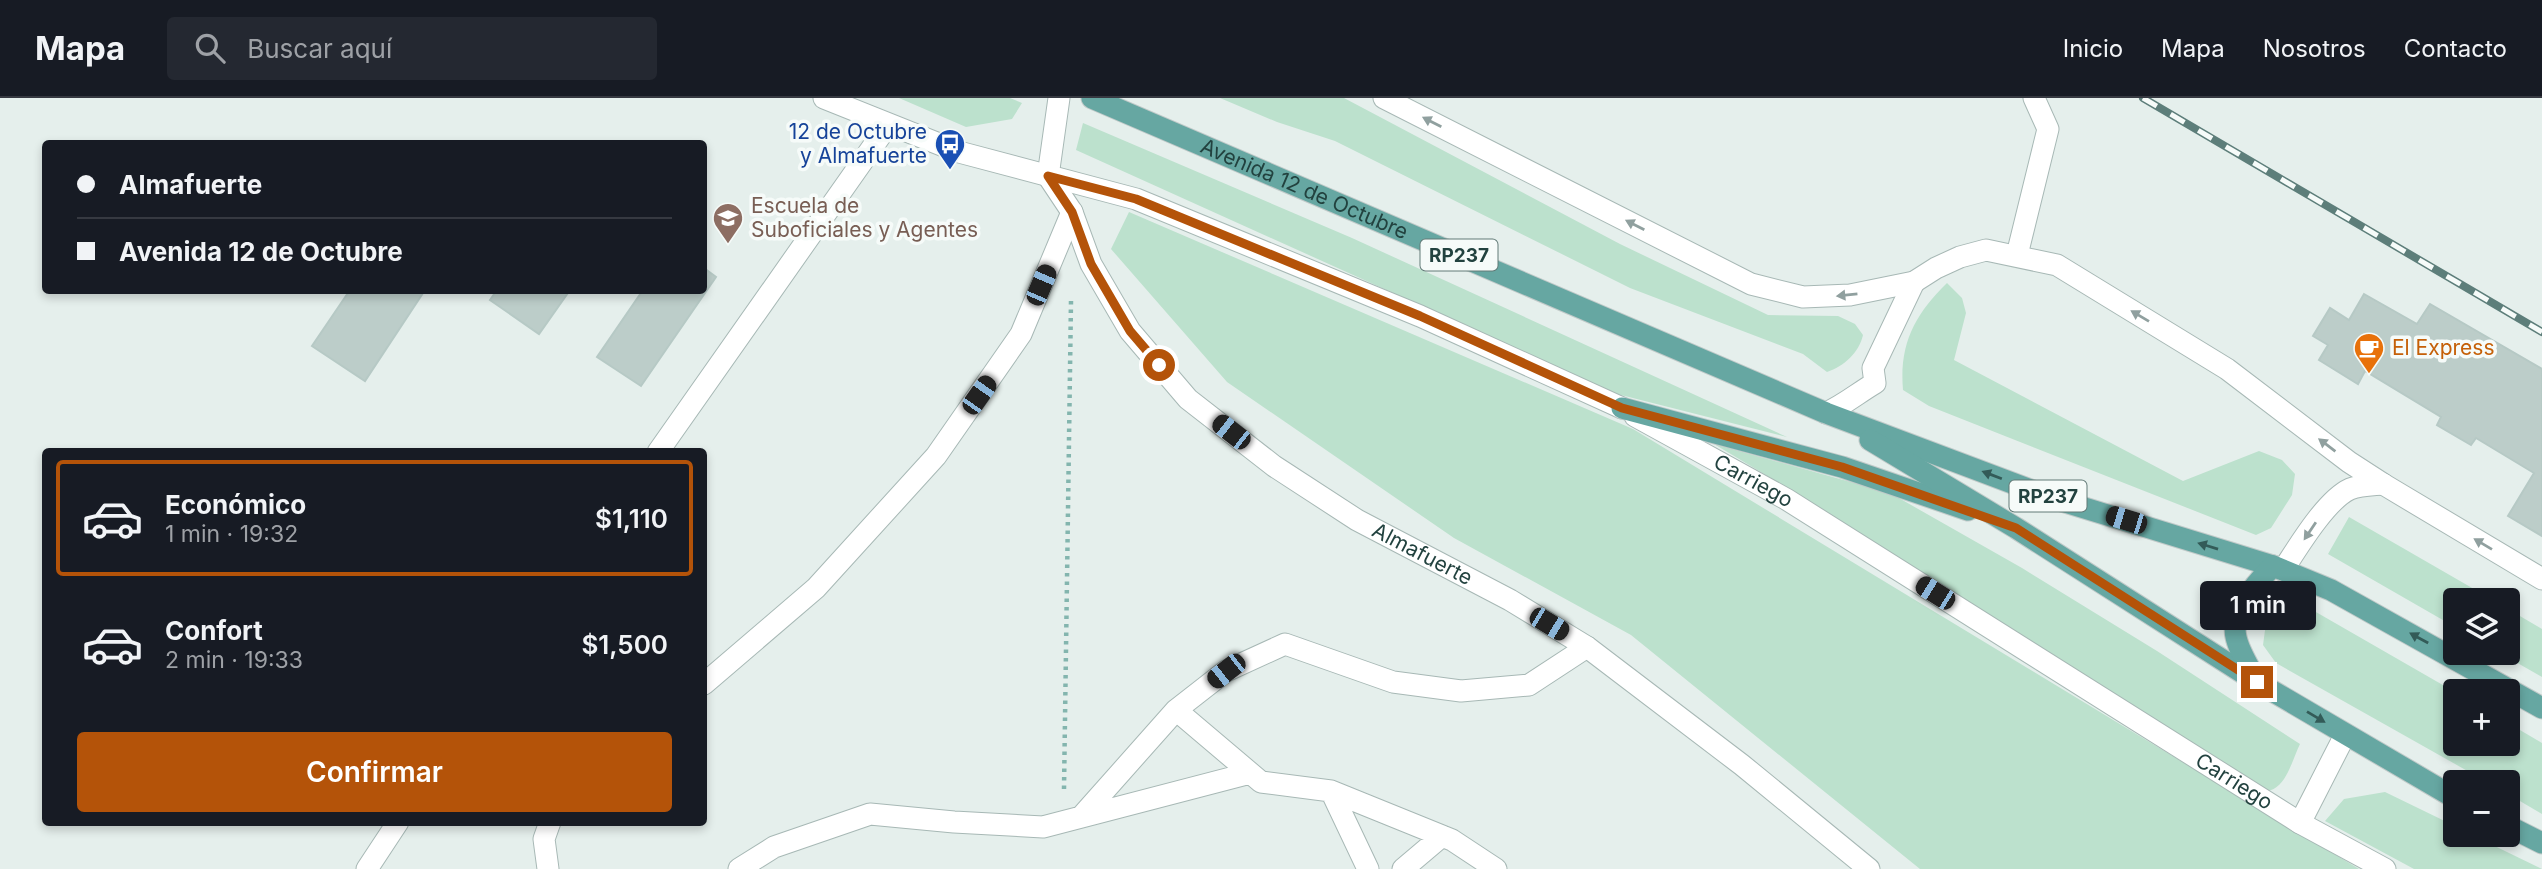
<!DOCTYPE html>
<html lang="es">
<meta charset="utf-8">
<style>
:root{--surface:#171b24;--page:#242831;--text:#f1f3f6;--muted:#9ea1a6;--line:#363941;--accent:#b45309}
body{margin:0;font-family:Inter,sans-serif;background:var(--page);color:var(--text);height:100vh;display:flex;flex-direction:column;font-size:26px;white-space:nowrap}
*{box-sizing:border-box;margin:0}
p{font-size:23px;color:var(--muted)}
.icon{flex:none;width:38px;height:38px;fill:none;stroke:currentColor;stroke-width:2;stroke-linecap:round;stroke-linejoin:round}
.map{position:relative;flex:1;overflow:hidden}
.side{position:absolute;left:42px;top:350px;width:665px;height:378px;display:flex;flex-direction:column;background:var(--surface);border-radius:7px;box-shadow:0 4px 10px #0003}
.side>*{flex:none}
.top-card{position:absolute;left:42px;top:42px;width:665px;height:154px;border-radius:7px;box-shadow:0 4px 10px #0003;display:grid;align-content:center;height:154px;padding:0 35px;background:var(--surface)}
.tools{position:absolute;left:2443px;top:490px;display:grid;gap:14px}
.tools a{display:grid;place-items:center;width:77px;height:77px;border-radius:7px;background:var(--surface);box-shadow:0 4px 10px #0003;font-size:35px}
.end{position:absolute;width:32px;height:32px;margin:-16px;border:9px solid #b45309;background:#fff;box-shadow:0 0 0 4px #fff}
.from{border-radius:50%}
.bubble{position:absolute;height:49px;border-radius:7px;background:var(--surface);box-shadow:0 4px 10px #0003;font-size:23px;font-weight:600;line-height:49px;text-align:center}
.car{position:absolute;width:21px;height:42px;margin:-21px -10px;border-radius:9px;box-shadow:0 0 5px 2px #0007;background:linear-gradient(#222 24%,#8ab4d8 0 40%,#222 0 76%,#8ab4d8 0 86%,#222 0)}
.top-card b{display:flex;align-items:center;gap:24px;height:66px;font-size:26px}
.top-card b+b{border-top:2px solid var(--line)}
.top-card i{width:18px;height:18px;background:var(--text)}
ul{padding:12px 0 0;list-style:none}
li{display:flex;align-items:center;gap:21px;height:116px;margin:0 14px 10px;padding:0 21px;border:4px solid transparent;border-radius:7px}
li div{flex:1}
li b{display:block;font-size:26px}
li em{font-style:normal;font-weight:600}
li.active{border-color:var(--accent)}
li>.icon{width:63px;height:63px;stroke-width:1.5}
.button{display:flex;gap:14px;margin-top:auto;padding:14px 35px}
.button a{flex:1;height:80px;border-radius:7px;background:var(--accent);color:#fff;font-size:28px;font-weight:600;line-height:80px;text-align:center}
header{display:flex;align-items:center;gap:42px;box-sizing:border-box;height:98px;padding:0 35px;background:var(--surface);border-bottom:2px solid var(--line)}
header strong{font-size:33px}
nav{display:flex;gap:38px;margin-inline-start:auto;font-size:24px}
.search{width:490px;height:63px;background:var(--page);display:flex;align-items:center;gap:18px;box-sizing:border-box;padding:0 24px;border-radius:7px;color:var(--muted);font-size:26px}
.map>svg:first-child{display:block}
.green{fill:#bce1cd}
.building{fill:#bccdc9;stroke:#b6c9c5;stroke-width:2}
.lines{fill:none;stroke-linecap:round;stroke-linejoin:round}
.service-casing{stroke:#a7b8b5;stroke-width:23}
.minor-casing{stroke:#a7b8b5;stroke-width:23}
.tertiary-casing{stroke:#a7b8b5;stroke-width:23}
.primary-casing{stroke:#c1cac9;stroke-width:23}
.path{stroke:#83b5ae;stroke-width:4.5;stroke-dasharray:3.5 5;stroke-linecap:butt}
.service{stroke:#fff;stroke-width:21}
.minor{stroke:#fff;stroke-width:21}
.tertiary{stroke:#fff;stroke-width:21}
.primary{stroke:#66a7a2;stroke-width:21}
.rail-casing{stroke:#5d7e7a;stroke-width:8}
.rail{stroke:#f6fbf9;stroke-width:5;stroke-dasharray:16;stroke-linecap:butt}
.oneway{fill:#90a09f}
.oneway2{fill:#335b58}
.route{stroke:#b45309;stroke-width:9}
.labels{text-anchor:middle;stroke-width:7;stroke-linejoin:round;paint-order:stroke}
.shield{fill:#f6fbf9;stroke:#627a77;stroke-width:2}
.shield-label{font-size:19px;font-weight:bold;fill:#22423f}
.transit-label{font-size:21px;fill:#164399;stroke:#f6fbf9;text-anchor:end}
.street-label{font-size:21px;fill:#22423f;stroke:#f6fbf9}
.education-label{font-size:21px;fill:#785e54;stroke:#f6fbf9;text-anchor:start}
.food-label{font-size:21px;fill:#c56008;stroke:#f6fbf9;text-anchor:start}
</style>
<header>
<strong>Mapa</strong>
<div class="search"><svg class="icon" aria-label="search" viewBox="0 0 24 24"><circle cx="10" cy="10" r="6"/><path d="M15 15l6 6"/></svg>Buscar aquí</div>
<nav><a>Inicio</a><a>Mapa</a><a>Nosotros</a><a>Contacto</a></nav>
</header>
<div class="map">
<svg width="2542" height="771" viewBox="0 0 2542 771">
<rect width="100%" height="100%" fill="#e5efec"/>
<!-- green -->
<path class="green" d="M 899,0 L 1010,0 L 1022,5 L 1012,21 L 966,29 Z
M 1220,0 L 1344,0 L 1620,146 L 1768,217 L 1838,218 L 1855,226 L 1863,237 C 1859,255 1844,268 1827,274 L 1803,256 L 1630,190 L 1335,43 L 1277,24 Z
M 1083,25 L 1352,140 L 1787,339 L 1617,296 L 1076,52 Z
M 1129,114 L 1633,331 L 2359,771 L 1920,771 L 1631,537 L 1454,440 L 1227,284 L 1111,151 Z
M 1947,185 L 1962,200 L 1966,215 L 1954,262 L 2183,383 L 2259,353 L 2282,362 L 2295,376 L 2292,397 L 2271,430 L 2256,437 L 1929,308 L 1903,292 C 1899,246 1915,216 1947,185 Z
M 1714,346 L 1890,395 L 2022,470 L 2157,553 L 2300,646 C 2292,662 2286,691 2267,693 L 1811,404 Z
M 2349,419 L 2493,502 L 2455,502 L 2455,529 L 2328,456 Z
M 2302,506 L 2455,594 L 2455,646 L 2508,646 L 2508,625 L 2542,645 L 2542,716 L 2508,696 L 2508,684 L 2487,684 L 2276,565 L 2263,547 L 2266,525 L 2283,509 Z
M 2508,511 L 2542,531 L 2542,579 L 2500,555 L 2508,555 Z
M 2385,694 L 2455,728 L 2455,737 L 2472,737 L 2542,771 L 2414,771 L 2325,723 L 2344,701 Z"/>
<!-- building -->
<path class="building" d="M 704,170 L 716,179 L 641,288 L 597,259 L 643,192 L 704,192 Z
M 350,192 L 425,192 L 365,283 L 312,248 Z
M 497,192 L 570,192 L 539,236 L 490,202 Z
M 2364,196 L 2417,226 L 2430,206 L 2542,271 L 2542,438 L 2508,418 L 2534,375 L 2476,340 L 2471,347 L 2437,327 L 2441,319 L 2365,273 L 2358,286 L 2319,262 L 2328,247 L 2313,238 L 2330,210 L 2349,222 Z"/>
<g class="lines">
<!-- service casing -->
<g class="service-casing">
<path id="service" d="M 2017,157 L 2048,31 L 2034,0
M 1826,315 C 1844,307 1858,295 1875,285 L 1873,270 L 1914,184
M 2283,472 C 2298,449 2326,402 2350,391 C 2360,387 2373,387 2383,386
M 704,586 L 816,490 L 936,358 L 1021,236 L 1072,114
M 1331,693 L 1368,771
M 1081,719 L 1176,612
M 548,771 L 544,741 L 550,724
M 739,771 L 774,749 L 870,716 L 954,724 L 1043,729 L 1250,675
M 1403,771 L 1442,738
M 1496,771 L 1452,742 L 1331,693 L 1261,684 L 1176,612 L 1226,573 L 1285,546 L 1393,584 L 1461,593 L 1529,587 L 1587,549"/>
</g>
<!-- minor casing -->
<g class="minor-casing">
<g id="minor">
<path id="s1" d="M 1059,0 L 1048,78 L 1072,114 L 1091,166 L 1130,233 L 1188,301 L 1274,368 L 1357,422 L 1510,502 L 1587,549 L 1742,667 L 1869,771"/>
<path id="s2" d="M 1635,318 L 1786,401 L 2300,725 L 2385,771"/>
<path d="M 658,354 L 888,27"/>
<path d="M 2300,725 L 2345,637"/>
<path d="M 367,771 L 398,724"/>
</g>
</g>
<!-- tertiary casing -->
<g class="tertiary-casing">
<path id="tertiary" d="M 824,0 L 959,54 L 1136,101 L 1420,218 L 1622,310
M 1384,0 L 1751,186 L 1803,199 L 1850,197 L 1914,184 L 1936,170 L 1960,159 L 1986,152 L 2057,167 L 2227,271 L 2349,364 L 2383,386 L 2542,481"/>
</g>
<!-- primary casing -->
<g class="primary-casing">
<g id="primary">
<path id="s3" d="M 1092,0 L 1826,315 L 2052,400 L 2273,468"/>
<path d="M 1622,310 L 1842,369 L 1968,412"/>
<path d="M 1870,342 L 2016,430 L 2257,584 L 2455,700"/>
<path d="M 2257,584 C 2250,570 2239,554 2236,539 C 2230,514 2257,484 2273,468 L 2331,492 L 2542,610"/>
<path d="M 2508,728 L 2542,745"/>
</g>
</g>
<!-- path -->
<path class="path" d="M 1064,691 L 1071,203"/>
<!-- service -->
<use href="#service" class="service"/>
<!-- minor -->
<use href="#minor" class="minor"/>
<!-- tertiary -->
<use href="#tertiary" class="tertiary"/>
<!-- primary -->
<use href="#primary" class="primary"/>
<!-- rail casing -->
<g class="rail-casing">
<path id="rail" d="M 2143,0 L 2542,234"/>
</g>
<!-- rail -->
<use href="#rail" class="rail"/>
</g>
<!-- one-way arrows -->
<defs><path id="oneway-solid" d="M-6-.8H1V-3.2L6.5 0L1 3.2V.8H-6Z" transform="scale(1.75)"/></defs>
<g class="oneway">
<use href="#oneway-solid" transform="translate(1432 24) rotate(-153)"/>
<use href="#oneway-solid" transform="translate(1635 127) rotate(-153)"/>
<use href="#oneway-solid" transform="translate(1847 197) rotate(174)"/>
<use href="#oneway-solid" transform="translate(2140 218) rotate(-149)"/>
<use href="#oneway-solid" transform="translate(2327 347) rotate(-143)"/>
<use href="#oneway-solid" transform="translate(2310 433) rotate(124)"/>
<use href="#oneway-solid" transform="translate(2483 446) rotate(-149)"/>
</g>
<g class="oneway2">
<use href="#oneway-solid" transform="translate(1992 377) rotate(-159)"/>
<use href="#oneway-solid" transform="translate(2208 448) rotate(-163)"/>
<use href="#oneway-solid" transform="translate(2419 540) rotate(-151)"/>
<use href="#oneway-solid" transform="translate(2316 619) rotate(31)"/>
</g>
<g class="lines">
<!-- route -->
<path class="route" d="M 1159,267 L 1130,233 L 1091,166 L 1072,114 L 1048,78 L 1136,101 L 1420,218 L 1622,310 L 1842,369 L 2016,430 L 2257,584"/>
</g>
<!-- icons -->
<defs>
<g id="bus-pin" transform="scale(1.575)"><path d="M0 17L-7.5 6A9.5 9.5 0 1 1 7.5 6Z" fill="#1a4fb4" stroke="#f6fbf9"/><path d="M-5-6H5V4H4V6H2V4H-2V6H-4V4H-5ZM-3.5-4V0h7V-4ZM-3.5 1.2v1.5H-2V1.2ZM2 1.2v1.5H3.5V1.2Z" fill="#fff"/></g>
<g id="university-pin" transform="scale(1.575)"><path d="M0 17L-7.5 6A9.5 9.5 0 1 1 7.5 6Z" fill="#8d6e63" stroke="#f6fbf9"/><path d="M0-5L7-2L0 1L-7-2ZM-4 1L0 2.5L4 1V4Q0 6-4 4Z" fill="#fff"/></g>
<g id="cafe-pin" transform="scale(1.575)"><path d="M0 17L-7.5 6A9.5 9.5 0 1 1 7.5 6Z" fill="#e8710a" stroke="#f6fbf9"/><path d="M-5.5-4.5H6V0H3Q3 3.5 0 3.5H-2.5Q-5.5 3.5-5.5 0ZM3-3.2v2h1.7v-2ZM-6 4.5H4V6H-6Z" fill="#fff"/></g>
</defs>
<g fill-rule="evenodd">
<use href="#bus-pin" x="950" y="46"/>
<use href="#university-pin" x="728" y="120"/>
<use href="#cafe-pin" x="2369" y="250"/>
</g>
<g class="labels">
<!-- shield labels -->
<g class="shield">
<rect x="1420.5" y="141.5" width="77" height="31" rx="5"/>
<rect x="2009.5" y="382.5" width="77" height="31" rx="5"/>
</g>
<g class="shield-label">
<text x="1459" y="164">RP237</text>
<text x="2048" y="405">RP237</text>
</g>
<!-- transit labels -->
<g class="transit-label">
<text x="927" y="41">12 de Octubre<tspan x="927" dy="24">y Almafuerte</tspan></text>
</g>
<!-- street labels -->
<g class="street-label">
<text dy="7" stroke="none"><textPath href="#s3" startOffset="231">Avenida 12 de Octubre</textPath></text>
<text dy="7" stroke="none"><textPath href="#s2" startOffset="135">Carriego</textPath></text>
<text dy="7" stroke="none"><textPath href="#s1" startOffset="626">Almafuerte</textPath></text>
<text dy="7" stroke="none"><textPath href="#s2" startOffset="702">Carriego</textPath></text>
</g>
<!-- education labels -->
<g class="education-label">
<text x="751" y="115">Escuela de<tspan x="751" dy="24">Suboficiales y Agentes</tspan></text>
</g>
<!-- food labels -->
<g class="food-label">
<text x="2392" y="257">El Express</text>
</g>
</g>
</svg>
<div class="tools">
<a><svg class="icon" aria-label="layers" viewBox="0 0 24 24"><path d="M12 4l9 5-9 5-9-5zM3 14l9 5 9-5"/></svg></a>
<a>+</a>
<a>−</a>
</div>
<i class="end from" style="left:1159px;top:267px"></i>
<i class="end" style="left:2257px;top:584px"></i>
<div class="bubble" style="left:2200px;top:483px;width:116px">1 min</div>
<i class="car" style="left:1041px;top:187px;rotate:23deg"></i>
<i class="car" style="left:979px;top:297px;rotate:35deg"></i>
<i class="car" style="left:1231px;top:334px;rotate:308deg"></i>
<i class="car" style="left:2126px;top:422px;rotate:287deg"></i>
<i class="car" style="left:1935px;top:495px;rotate:302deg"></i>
<i class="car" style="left:1549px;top:526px;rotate:121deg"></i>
<i class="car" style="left:1226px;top:573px;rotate:232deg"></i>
<div class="top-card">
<b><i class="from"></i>Almafuerte</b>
<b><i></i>Avenida 12 de Octubre</b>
</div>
<section class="side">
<ul>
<li class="active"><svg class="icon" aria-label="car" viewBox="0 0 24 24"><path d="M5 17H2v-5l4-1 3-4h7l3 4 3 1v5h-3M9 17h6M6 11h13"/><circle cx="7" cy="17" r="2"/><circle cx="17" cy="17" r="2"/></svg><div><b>Económico</b><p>1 min · 19:32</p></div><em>$1,110</em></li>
<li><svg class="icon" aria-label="car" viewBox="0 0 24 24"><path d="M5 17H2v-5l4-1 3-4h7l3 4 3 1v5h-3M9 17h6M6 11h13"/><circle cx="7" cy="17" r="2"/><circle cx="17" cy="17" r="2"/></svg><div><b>Confort</b><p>2 min · 19:33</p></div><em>$1,500</em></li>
</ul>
<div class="button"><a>Confirmar</a></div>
</section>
</div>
